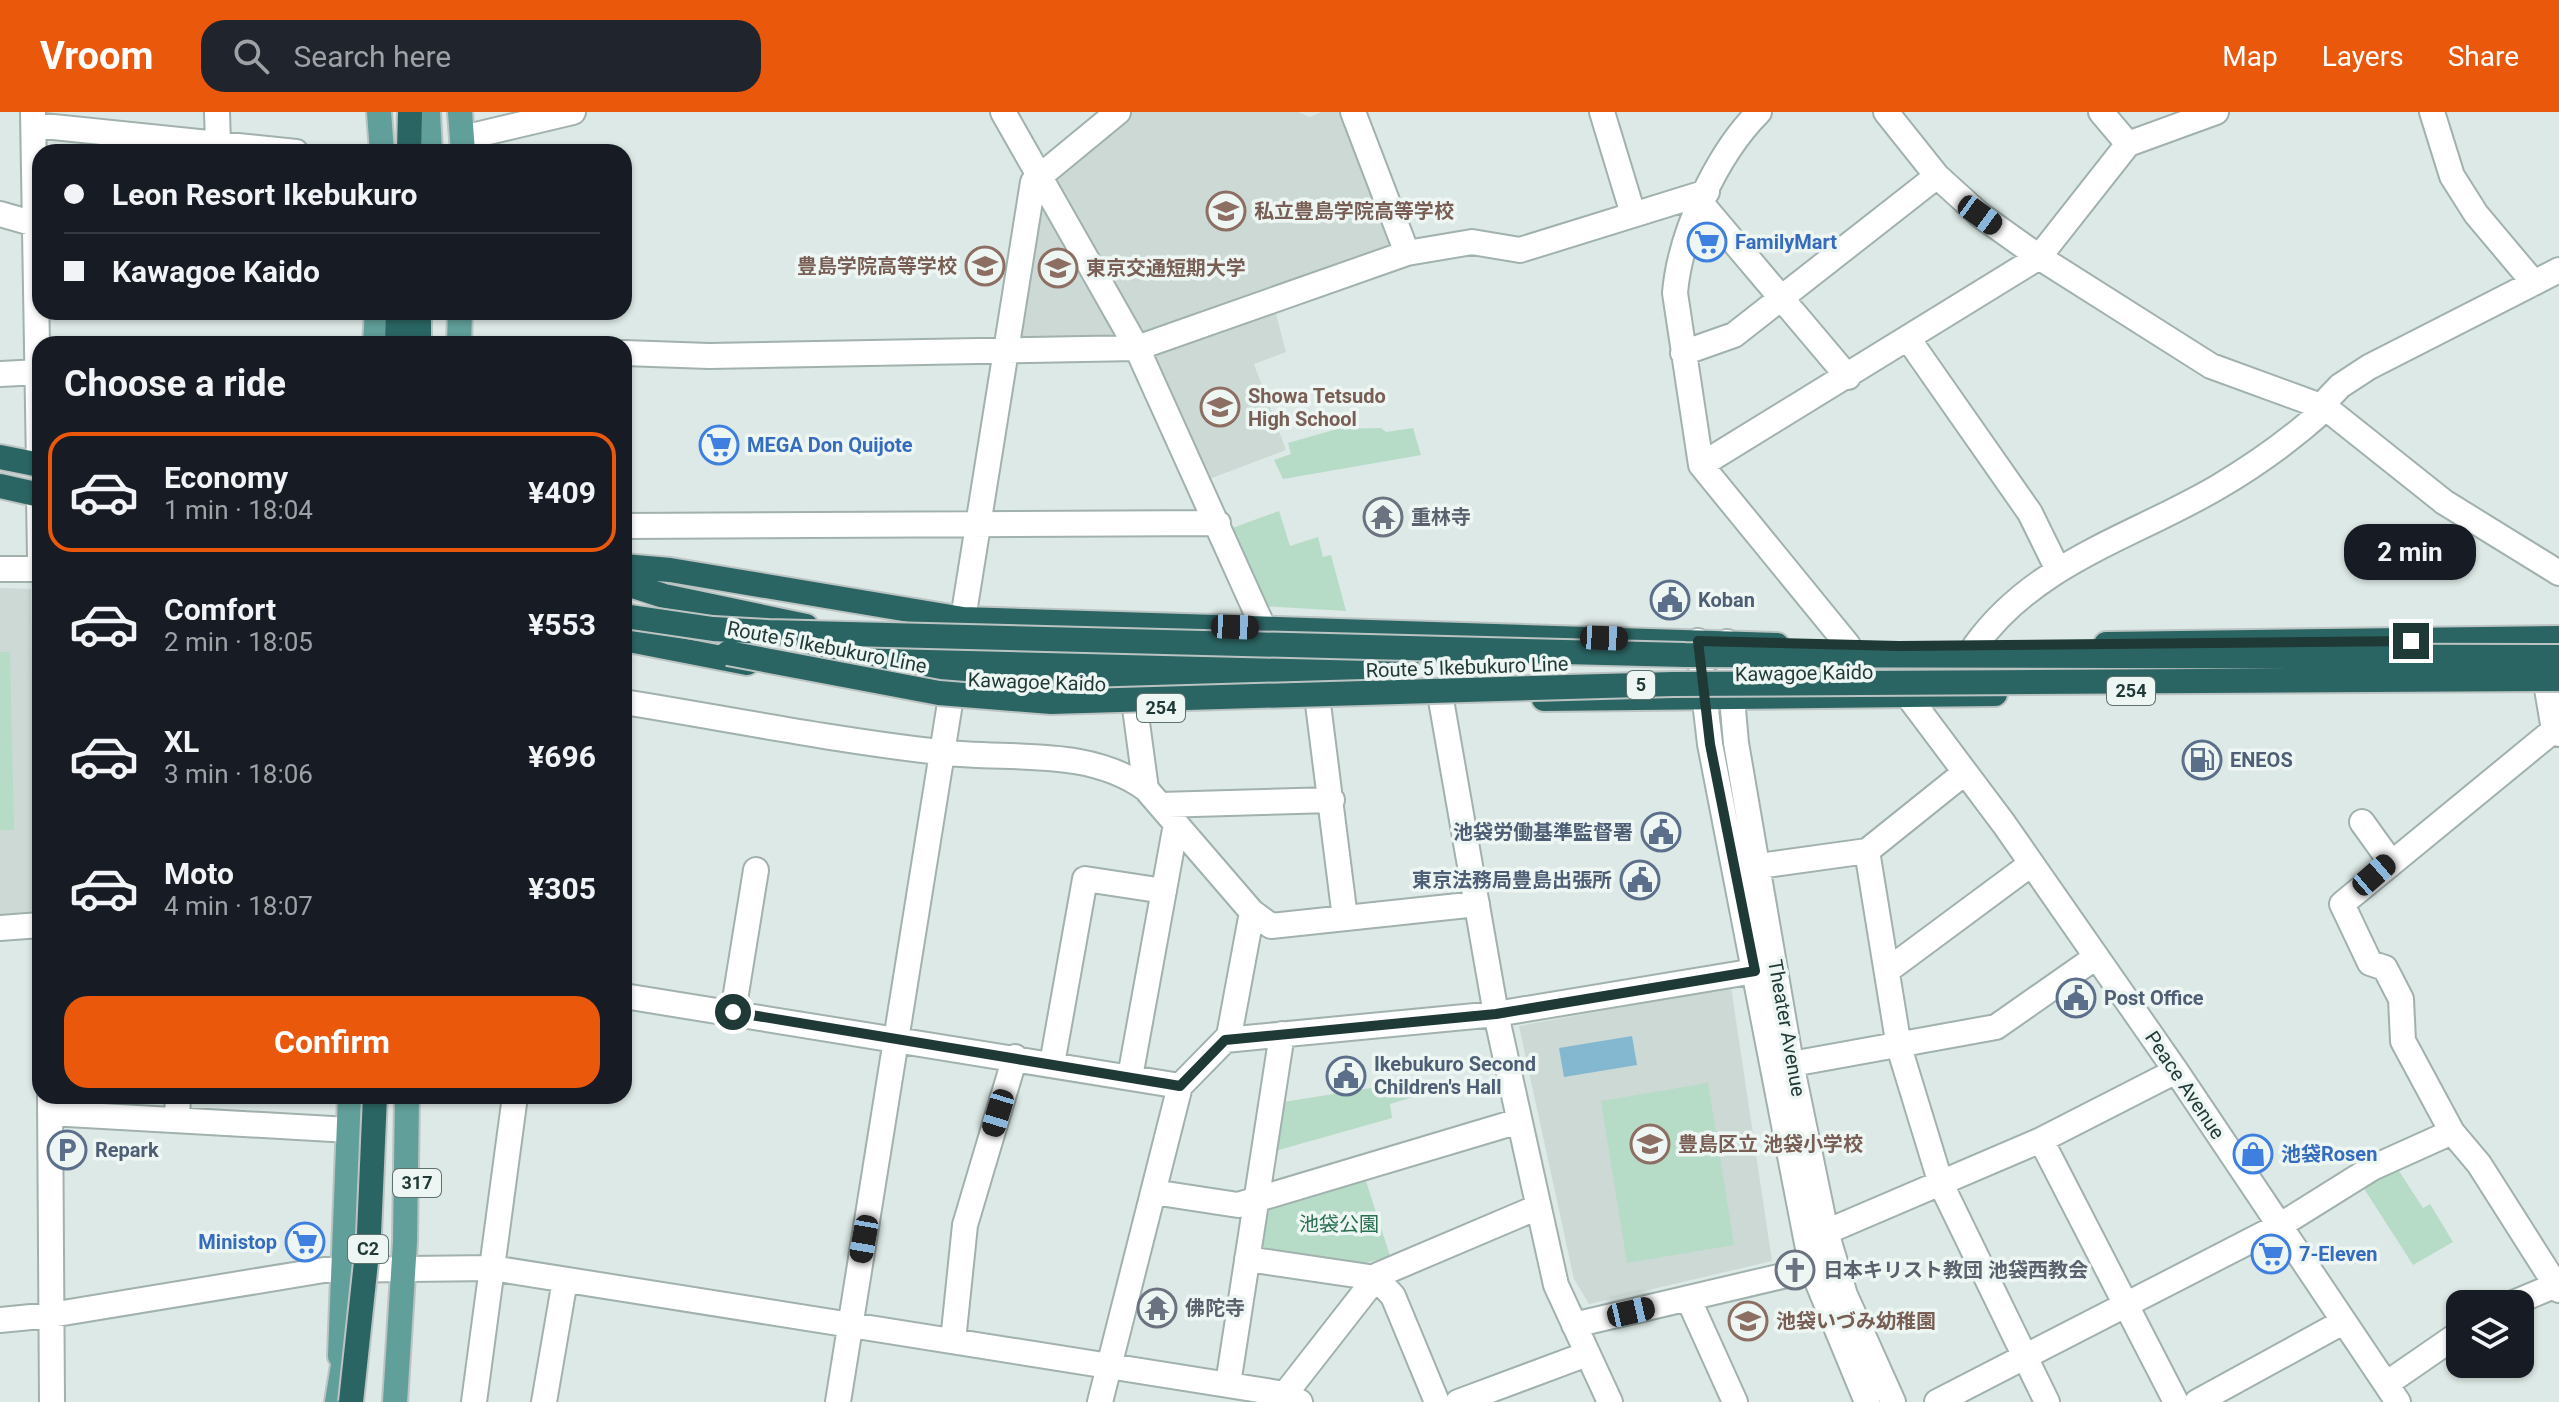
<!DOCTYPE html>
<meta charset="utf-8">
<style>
:root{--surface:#171b24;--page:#20242c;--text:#f1f3f6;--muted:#9ea1a6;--line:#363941;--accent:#ea580c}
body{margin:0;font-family:Roboto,"Noto Sans JP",sans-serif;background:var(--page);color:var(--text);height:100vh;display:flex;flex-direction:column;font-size:30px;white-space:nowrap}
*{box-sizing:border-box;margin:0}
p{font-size:26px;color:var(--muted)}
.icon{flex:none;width:44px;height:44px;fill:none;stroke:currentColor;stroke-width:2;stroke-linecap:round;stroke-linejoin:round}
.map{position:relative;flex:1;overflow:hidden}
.sheet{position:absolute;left:32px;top:224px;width:600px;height:768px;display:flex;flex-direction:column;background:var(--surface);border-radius:24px;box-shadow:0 2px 6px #0004}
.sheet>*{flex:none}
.top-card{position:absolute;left:32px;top:32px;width:600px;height:176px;border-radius:24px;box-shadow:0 2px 6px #0004;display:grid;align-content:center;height:176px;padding:0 32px;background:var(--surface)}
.fabs{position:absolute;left:2446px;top:1178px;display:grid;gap:16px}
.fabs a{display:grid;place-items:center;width:88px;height:88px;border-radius:16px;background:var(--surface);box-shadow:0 2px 6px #0004;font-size:40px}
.end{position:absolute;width:36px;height:36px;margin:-18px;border:10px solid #1f3936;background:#fff;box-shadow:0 0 0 4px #fff}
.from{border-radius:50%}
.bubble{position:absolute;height:56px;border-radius:24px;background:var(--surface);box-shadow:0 2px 6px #0004;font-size:26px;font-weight:700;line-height:56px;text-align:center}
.car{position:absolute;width:24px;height:48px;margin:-24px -12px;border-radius:10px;box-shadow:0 0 6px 2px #0007;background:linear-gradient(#222 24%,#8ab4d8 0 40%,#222 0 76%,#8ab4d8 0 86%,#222 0)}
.top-card b{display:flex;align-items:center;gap:28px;height:76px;font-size:30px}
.top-card b+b{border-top:2px solid var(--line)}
.top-card i{width:20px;height:20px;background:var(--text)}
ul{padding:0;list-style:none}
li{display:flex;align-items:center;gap:24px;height:120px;margin:0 16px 12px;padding:0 16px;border:4px solid transparent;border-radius:24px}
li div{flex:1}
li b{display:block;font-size:30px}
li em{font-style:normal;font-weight:700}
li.current{border-color:var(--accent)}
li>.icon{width:72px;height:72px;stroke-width:1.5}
h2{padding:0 32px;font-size:36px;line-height:96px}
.action{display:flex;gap:16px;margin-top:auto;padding:16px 32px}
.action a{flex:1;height:92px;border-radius:24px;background:var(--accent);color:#fff;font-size:32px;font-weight:700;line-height:92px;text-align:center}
header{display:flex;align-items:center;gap:48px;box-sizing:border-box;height:112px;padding:0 40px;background:var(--accent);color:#fff}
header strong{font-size:38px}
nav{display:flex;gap:44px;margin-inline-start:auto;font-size:28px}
.search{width:560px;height:72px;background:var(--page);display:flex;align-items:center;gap:20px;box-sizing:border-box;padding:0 28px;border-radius:24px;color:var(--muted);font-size:30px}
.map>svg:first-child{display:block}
.built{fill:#ccd9d5}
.green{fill:#b6dbc6}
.water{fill:#84b7d0}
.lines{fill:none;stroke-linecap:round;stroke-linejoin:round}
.minor-casing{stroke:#a0b1ae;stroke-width:28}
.major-casing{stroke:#bcc4c3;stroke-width:28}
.highway-casing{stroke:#bcc4c3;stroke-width:28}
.minor{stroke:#fff;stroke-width:24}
.major{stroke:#619f9a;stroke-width:24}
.highway{stroke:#2b6563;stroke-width:24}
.highway-bridge-casing{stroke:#bcc4c3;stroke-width:28;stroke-linecap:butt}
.highway-bridge{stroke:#2b6563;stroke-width:24}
.route{stroke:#1f3936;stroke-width:10}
.labels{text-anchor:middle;stroke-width:7;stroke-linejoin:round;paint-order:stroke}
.shield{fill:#eef6f3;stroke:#5d726f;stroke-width:2}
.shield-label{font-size:18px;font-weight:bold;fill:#1f3936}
.education-label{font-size:20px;font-weight:bold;fill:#785e54;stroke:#eef6f3;text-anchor:start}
.shop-label{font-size:20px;font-weight:bold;fill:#366cbe;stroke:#eef6f3;text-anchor:start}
.worship-label{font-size:20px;font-weight:bold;fill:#5b616d;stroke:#eef6f3;text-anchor:start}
.service-label{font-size:20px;font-weight:bold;fill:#4e5e75;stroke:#eef6f3;text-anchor:start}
.street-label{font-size:20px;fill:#1f3936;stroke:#eef6f3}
.park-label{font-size:20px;fill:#296f51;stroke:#eef6f3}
</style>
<header>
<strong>Vroom</strong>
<div class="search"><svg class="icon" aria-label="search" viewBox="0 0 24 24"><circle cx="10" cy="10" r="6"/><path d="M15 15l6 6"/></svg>Search here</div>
<nav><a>Map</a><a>Layers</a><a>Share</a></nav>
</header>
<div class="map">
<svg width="2559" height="1290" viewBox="0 0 2559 1290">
<rect width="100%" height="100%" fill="#dde9e6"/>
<!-- built -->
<path class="built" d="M 1131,0 L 1298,0 L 1310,5 L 1321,0 L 1343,0 L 1397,133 L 1143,224 L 1049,65 Z
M 1041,87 L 1126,224 L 1018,231 Z
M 1275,198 L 1286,240 L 1254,252 L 1286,338 L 1204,369 L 1146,243 Z
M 0,476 L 31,477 L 34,795 L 28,804 L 0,806 Z
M 1731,875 L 1772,1149 L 1589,1192 L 1574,1167 L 1519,914 Z"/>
<!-- green -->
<path class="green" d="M 1381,316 L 1386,320 L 1413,316 L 1421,343 L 1283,367 L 1274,348 L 1291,342 L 1288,331 L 1337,317 Z
M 1279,399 L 1290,434 L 1318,425 L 1323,445 L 1331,443 L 1346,499 L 1260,494 L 1227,418 Z
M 0,540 L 10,540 L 14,718 L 0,718 Z
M 1415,969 L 1419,983 L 1390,992 L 1392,1006 L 1275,1039 L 1283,990 Z
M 1708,971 L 1734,1133 L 1627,1151 L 1601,989 Z
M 2397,1056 L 2423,1096 L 2430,1092 L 2453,1130 L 2413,1153 L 2363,1075 Z
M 1365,1066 L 1390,1144 L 1359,1153 L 1267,1140 L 1258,1128 L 1265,1093 Z"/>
<!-- water -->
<path class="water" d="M 1632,924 L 1637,953 L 1564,965 L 1559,936 Z"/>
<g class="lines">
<!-- minor casing -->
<g class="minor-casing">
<path id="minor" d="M 33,0 L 39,353
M 217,0 L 218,32
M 1003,0 L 1137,236 L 1263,515
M 1353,0 L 1407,141
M 1602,0 L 1633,102
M 1759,0 C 1717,42 1680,121 1675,181 L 1701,353 L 1848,533
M 1886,0 L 1937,64 L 1980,103 L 2039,145 L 2211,254 L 2326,296 L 2444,390 L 2559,461
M 2101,0 L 2128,32
M 2432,0 L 2452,64 L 2476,102 L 2534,171
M 34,13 L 296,40
M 463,26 L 573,0
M 1701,91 L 1848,265
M 0,102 L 35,112
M 1909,228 L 2030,401 L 2058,458
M 624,241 L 709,244 L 1137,236 L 1407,141 L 1472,130 L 1520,138 L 1707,80
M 1683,241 L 1734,223 L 1937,64
M 0,262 L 40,260
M 2321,294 L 2340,274 L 2369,255 L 2559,158
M 1701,353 L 2039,145 L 2128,32 L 2216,0
M 39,383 L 40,446
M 624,414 L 1218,411
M 0,457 L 40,457
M 963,507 L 1033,70 L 1118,0
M 1698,529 L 1710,632 L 1812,1157 L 1867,1290
M 1727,530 L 1736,631 L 1791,951 L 1826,1120 L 1845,1183 L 1893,1290
M 1975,534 C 2035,450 2133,425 2218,375 C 2257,352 2292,327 2326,296
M 2547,577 L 2554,618 L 2559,622
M 1908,584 L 2004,712 L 2176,959 L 2398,1290
M 1441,588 L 1496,902 L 1556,1173 L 1610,1290
M 624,590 C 729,607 833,628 939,640 C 1008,649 1087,634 1146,677
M 1318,592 L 1345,806
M 1135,596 L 1146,677 L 1252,800 L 1271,814 L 1477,792
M 2554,618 L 2342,792 L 2370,851 L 2385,856 L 2401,887 L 2403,929 L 2452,1020 L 2479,1052 L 2559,1178
M 1160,693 L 1332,688
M 2362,710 L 2390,749
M 1867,739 L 1899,935 L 1941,1072 L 2047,1290
M 1759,754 L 1867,739 L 1963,662
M 0,816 L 40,813
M 1888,858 L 2031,752
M 624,884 L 1180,974
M 733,900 L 756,758
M 1225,928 L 1496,902 L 1755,859
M 1052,952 L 1085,767 L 1164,779
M 1775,955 L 1996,915 L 2096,845
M 1130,965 L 1176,712
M 50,984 L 52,1290
M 50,1001 L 349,1018
M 177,1008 L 178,984
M 2041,1028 L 2176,1290
M 1153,1080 L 1238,1093 L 1519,1009
M 1826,1120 L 2041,1028 L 2176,959
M 1247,1147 L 1376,1166 L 1393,1184 L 1437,1290
M 1688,1186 L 1735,1290
M 2511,1192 L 2556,1173
M 0,1208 L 51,1203 L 324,1158 L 492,1156 L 1285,1282 L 1300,1290
M 1574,1213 L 1812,1157
M 953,1229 L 965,1113 L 1015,945
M 1228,1272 L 1282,922
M 2386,1272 L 2460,1221
M 474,1290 L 515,984
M 544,1290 L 565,1168
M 838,1290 L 950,591
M 1100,1290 L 1180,974 L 1229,924 L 1252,800
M 1282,1290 L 1285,1282 L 1378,1163 L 1538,1095
M 1458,1290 L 1587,1242
M 1937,1290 L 2279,1114 L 2372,1056 L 2452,1020
M 2197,1290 L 2343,1210"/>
</g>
<!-- major casing -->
<g class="major-casing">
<path id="major" d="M 379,0 L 382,40
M 428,0 L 430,40
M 460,0 L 463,40
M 375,232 L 377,200
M 459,232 L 460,200
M 340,1244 L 350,984
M 337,1290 L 347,1229
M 395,1290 L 405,1130 L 407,984"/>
</g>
<!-- highway casing -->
<g class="highway-casing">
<path id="highway" d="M 409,40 L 410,0
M 419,200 L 419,232
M 397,232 L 398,200
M 0,345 L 40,353
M 0,374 L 40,383
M 624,454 L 670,458 L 963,507 L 1777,533
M 624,471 L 664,484 L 806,514
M 624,527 L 747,551
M 885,529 L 999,549 L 1051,551 L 1407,547
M 2106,532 L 2559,526
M 797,554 L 851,542 L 955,563 L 1003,567 L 1380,570
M 1544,587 L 1995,582"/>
</g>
<!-- minor -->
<use href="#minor" class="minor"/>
<!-- major -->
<use href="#major" class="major"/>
<!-- highway -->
<use href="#highway" class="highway"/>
<!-- highway-bridge casing -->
<g class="highway-bridge-casing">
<path id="highway-bridge" d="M 624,504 L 713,517 L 768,520 L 1685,543 L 2559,545
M 728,541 L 939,581 L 1051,590 L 1673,572 L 2559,567
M 351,1290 L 369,1122 L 375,984"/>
</g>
<!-- highway-bridge -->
<use href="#highway-bridge" class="highway-bridge"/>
</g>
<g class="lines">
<!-- route -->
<path class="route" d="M 733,900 L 1180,974 L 1225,928 L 1496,902 L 1755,859 L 1710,632 L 1698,529 L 1899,534 L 2411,529"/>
</g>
<!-- icons -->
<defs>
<g id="school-ring" transform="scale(2)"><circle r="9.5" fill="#eef6f3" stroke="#8d6e63" stroke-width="1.5"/><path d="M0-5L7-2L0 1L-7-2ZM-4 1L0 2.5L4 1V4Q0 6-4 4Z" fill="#8d6e63"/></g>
<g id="supermarket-ring" transform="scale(2)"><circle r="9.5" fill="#eef6f3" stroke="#3f7fe0" stroke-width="1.5"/><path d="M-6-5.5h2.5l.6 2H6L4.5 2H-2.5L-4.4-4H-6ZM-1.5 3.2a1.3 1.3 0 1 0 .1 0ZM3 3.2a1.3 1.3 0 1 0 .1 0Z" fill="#3f7fe0"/></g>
<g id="university-ring" transform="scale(2)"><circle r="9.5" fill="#eef6f3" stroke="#8d6e63" stroke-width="1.5"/><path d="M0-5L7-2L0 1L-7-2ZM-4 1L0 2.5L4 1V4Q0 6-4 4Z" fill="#8d6e63"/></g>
<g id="temple-ring" transform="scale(2)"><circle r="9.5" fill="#eef6f3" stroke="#6b7280" stroke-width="1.5"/><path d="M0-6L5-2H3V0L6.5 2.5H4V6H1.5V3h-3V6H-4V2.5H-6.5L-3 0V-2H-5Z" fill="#6b7280"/></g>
<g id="civic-ring" transform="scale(2)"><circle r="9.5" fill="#eef6f3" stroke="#5c6f8a" stroke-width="1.5"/><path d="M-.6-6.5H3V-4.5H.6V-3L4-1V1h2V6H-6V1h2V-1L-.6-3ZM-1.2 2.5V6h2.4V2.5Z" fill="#5c6f8a"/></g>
<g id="fuel-ring" transform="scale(2)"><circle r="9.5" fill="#eef6f3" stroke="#5c6f8a" stroke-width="1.5"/><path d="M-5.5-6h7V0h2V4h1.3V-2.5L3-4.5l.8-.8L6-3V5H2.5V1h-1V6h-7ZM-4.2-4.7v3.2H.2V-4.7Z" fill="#5c6f8a"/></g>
<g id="parking-ring" transform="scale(2)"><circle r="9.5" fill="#eef6f3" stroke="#5c6f8a" stroke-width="1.5"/><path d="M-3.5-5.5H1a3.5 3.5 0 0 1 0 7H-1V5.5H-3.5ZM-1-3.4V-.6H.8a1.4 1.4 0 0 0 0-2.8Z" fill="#5c6f8a"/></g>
<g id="shop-ring" transform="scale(2)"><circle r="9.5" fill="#eef6f3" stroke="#3f7fe0" stroke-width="1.5"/><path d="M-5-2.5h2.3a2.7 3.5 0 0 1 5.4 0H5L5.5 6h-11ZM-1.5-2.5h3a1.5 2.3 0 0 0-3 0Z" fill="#3f7fe0"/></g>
<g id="church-ring" transform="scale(2)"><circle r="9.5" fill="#eef6f3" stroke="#6b7280" stroke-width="1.5"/><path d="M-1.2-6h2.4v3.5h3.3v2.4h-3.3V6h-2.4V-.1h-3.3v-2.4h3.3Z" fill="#6b7280"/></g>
</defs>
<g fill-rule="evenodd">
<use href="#school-ring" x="1226" y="99"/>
<use href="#supermarket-ring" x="1707" y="130"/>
<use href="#school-ring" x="985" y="154"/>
<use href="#university-ring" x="1058" y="156"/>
<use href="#school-ring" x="1220" y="295"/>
<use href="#supermarket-ring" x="719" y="333"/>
<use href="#temple-ring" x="1383" y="405"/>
<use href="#civic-ring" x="1670" y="488"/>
<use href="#fuel-ring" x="2202" y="648"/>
<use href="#civic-ring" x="1661" y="720"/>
<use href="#civic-ring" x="1640" y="768"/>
<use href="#civic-ring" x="2076" y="886"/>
<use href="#civic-ring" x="1346" y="964"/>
<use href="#school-ring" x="1650" y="1032"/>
<use href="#parking-ring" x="67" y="1038"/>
<use href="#shop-ring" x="2253" y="1042"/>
<use href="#supermarket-ring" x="305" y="1130"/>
<use href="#supermarket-ring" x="2271" y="1142"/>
<use href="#church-ring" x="1795" y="1158"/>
<use href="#temple-ring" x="1157" y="1196"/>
<use href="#school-ring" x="1748" y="1209"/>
</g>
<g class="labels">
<!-- shield labels -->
<g class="shield">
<rect x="1627" y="559" width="28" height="28" rx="6"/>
<rect x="2107" y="565" width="48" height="28" rx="6"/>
<rect x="1137" y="582" width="48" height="28" rx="6"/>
<rect x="393" y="1057" width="48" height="28" rx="6"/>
<rect x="348" y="1123" width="40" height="28" rx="6"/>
</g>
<g class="shield-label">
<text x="1641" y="579">5</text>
<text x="2131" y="585">254</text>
<text x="1161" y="602">254</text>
<text x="417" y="1077">317</text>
<text x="368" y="1143">C2</text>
</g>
<!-- education labels -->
<g class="education-label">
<text x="1254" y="106">私立豊島学院高等学校</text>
<text x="957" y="161" text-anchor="end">豊島学院高等学校</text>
<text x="1086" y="163">東京交通短期大学</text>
<text x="1248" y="291">Showa Tetsudo<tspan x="1248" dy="23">High School</tspan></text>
<text x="1678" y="1039">豊島区立 池袋小学校</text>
<text x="1776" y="1216">池袋いづみ幼稚園</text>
</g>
<!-- shop labels -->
<g class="shop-label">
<text x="1735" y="137">FamilyMart</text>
<text x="747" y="340">MEGA Don Quijote</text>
<text x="2281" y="1049">池袋Rosen</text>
<text x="277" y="1137" text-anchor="end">Ministop</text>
<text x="2299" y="1149">7-Eleven</text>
</g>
<!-- worship labels -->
<g class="worship-label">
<text x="1411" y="412">重林寺</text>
<text x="1823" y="1165">日本キリスト教団 池袋西教会</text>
<text x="1185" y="1203">佛陀寺</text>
</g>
<!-- service labels -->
<g class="service-label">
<text x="1698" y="495">Koban</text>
<text x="2230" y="655">ENEOS</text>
<text x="1633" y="727" text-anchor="end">池袋労働基準監督署</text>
<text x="1612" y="775" text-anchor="end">東京法務局豊島出張所</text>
<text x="2104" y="893">Post Office</text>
<text x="1374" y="959">Ikebukuro Second<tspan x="1374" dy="23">Children's Hall</tspan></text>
<text x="95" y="1045">Repark</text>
</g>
<!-- street labels -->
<g class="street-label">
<text transform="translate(827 535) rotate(11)" y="7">Route 5 Ikebukuro Line</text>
<text transform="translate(1467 555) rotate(-2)" y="7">Route 5 Ikebukuro Line</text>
<text transform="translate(1804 561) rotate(-1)" y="7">Kawagoe Kaido</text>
<text transform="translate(1037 570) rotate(2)" y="7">Kawagoe Kaido</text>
<text transform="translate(1787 916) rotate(80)" y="7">Theater Avenue</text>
<text transform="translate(2185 973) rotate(56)" y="7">Peace Avenue</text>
</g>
<!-- park labels -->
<g class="park-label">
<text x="1339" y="1119">池袋公園</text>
</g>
</g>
</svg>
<div class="fabs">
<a><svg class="icon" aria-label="layers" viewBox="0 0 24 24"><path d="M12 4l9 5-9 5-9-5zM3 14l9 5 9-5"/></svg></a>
</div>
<i class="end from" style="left:733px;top:900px"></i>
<i class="end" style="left:2411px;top:529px"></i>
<div class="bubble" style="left:2344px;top:412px;width:132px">2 min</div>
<i class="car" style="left:1980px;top:103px;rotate:126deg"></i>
<i class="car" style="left:1235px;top:515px;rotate:92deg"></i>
<i class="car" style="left:1604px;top:526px;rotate:92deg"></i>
<i class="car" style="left:2374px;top:763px;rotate:49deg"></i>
<i class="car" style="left:998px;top:1001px;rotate:197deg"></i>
<i class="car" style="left:864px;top:1127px;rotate:190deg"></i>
<i class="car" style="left:1631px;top:1200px;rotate:77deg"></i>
<div class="top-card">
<b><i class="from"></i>Leon Resort Ikebukuro</b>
<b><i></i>Kawagoe Kaido</b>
</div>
<section class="sheet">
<h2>Choose a ride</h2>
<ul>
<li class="current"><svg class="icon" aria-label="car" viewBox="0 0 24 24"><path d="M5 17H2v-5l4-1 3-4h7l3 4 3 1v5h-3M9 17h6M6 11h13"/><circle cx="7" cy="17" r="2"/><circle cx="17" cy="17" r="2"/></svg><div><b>Economy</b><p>1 min · 18:04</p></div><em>¥409</em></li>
<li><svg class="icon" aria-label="car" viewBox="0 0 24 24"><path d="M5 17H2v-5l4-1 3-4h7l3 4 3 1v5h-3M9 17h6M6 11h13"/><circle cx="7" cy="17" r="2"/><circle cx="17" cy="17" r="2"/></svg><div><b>Comfort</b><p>2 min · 18:05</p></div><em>¥553</em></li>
<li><svg class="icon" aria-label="car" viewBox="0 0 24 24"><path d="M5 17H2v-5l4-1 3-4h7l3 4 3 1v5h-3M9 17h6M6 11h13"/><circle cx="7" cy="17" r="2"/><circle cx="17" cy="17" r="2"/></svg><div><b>XL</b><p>3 min · 18:06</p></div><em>¥696</em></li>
<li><svg class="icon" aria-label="car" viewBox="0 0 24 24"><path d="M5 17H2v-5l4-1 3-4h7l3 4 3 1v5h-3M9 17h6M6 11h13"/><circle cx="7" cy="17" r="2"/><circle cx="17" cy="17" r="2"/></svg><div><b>Moto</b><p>4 min · 18:07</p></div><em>¥305</em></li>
</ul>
<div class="action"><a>Confirm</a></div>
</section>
</div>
